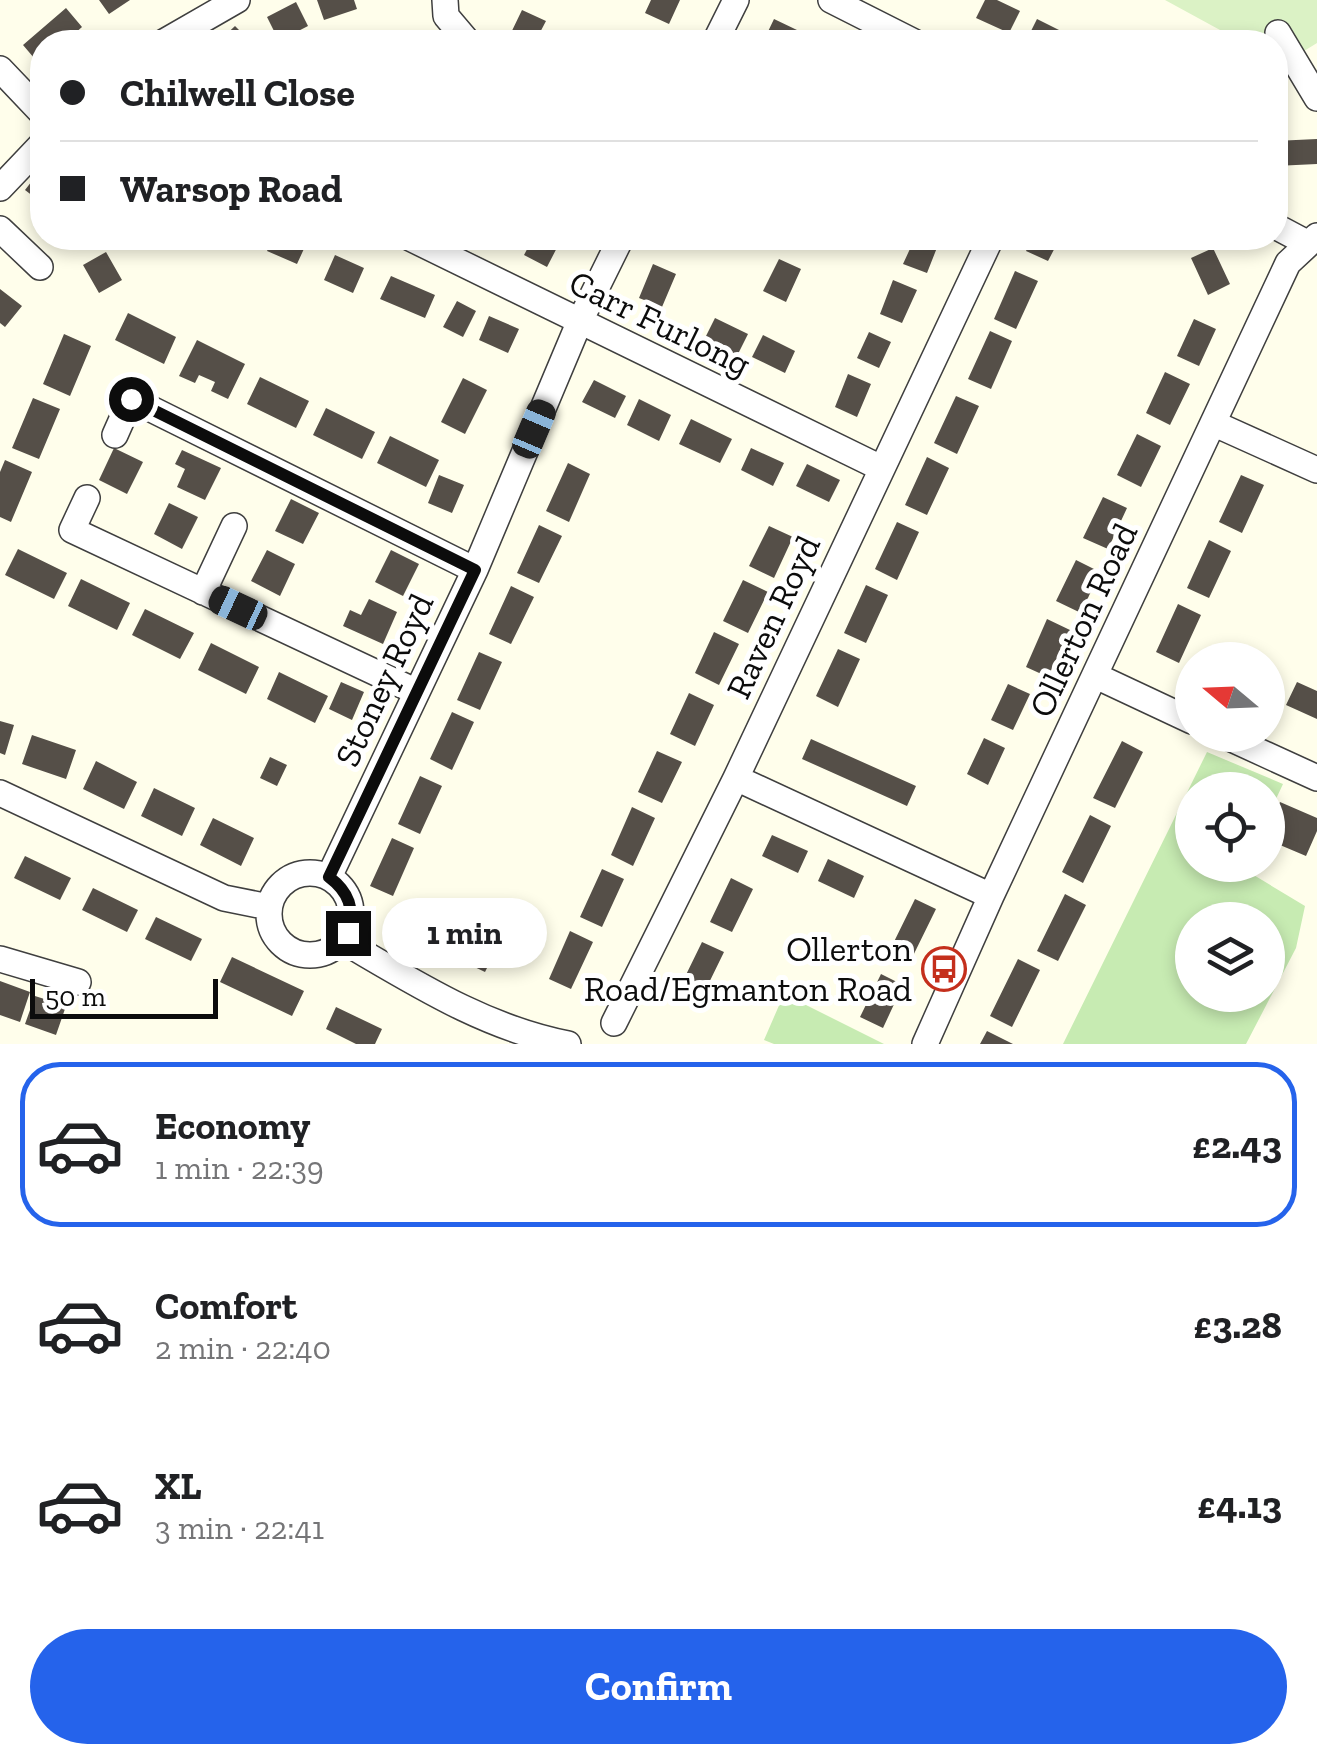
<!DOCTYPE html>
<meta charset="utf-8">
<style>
:root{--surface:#fff;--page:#f6f6f6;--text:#202124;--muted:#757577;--line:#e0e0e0;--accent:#2563eb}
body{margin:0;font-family:"Zilla Slab",serif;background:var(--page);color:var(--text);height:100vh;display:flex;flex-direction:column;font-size:38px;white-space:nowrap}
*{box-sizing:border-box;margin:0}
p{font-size:32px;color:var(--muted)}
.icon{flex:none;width:55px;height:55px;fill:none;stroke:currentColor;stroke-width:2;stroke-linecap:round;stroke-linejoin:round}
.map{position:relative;height:1044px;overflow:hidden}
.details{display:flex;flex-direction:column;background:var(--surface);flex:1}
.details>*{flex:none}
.banner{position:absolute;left:30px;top:30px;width:1258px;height:220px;border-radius:40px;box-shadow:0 5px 15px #0003;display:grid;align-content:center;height:220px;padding:0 30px;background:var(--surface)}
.needle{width:65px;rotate:289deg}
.controls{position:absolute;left:1175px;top:642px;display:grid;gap:20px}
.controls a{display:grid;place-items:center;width:110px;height:110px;border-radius:50%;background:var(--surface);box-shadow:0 5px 15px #0003;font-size:50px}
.scale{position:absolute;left:30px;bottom:25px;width:188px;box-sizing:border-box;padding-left:10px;border:5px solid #0c0c0c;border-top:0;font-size:28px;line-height:35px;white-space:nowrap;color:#0c0c0c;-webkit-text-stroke:8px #fff;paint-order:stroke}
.end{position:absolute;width:45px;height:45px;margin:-22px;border:12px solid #0c0c0c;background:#fff;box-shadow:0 0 0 5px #fff}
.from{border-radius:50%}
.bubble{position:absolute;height:70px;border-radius:35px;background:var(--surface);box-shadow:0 5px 15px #0003;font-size:32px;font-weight:700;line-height:70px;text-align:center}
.car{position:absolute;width:30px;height:60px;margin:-30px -15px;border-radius:12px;box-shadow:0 0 8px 2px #0007;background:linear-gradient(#222 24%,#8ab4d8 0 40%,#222 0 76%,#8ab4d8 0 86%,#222 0)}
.banner b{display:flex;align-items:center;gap:35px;height:95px;font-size:38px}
.banner b+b{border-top:2px solid var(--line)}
.banner i{width:25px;height:25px;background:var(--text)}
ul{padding:18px 0 0;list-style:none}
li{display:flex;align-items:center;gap:30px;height:165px;margin:0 20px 15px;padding:0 10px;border:5px solid transparent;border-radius:40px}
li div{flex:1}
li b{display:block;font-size:38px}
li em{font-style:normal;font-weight:700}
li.on{border-color:var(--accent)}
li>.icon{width:90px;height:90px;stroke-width:1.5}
.action{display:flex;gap:20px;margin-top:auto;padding:20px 30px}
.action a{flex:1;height:115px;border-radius:60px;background:var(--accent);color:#fff;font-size:40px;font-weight:700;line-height:115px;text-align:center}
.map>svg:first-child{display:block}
.green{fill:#c7ebb2;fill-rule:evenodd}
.pitch{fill:#dbf2c5}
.building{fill:#554f48}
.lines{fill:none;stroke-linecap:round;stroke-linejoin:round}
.minor-casing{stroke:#3f3f3f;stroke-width:28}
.minor{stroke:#fff;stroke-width:25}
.route{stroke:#0c0c0c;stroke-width:12}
.labels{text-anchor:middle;stroke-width:10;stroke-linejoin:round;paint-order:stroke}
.street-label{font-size:35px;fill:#0c0c0c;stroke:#fff}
.poi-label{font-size:35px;fill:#0c0c0c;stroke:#fff;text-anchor:end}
</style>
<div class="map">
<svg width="1317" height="1044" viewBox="0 0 1317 1044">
<rect width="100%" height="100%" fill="#fffeeb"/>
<!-- green -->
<path class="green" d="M 1207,752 L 1283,784 L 1268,816 L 1268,790 L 1192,790 L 1192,865 L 1243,865 L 1242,868 L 1305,906 L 1296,948 L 1246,1044 L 1063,1044 ZM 1192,920 L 1268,920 L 1268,995 L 1192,995 Z
M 784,994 L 884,1044 L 774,1044 L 764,1040 Z"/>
<!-- pitch -->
<path class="pitch" d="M 1165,0 L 1317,0 L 1317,43 L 1283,64 L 1275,60 L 1275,42 L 1242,42 Z"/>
<!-- building -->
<path class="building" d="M 99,0 L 130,0 L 109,14 Z
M 317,0 L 354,0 L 357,9 L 324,20 Z
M 651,0 L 680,0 L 669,24 L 645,13 Z
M 985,0 L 997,0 L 1020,11 L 1009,33 L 976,18 Z
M 296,2 L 308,26 L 279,41 L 267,17 Z
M 66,8 L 82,27 L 65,42 L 42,42 L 40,65 L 23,45 Z
M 522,10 L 546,21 L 535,42 L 515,42 L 508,39 Z
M 774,19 L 797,30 L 791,42 L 763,42 Z
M 1037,19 L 1069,35 L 1066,42 L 1026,41 Z
M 235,26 L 251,42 L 218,42 Z
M 638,31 L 663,42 L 632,42 Z
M 1317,139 L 1317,164 L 1275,166 L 1275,141 Z
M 42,168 L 42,203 L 25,190 Z
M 273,238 L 308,240 L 297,264 L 267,251 Z
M 533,238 L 562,238 L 547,267 L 524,255 Z
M 787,238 L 817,238 L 811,249 Z
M 915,238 L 940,240 L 927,273 L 903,264 Z
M 1032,238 L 1060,238 L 1048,261 L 1026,251 Z
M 1213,248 L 1230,284 L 1208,295 L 1191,258 Z
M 106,252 L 122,280 L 99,293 L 83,265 Z
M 335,255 L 364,268 L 353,293 L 324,280 Z
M 779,259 L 801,269 L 786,302 L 763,291 Z
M 653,264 L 676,274 L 662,307 L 639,298 Z
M 1015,271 L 1038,281 L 1016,329 L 994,319 Z
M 391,276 L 435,295 L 425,318 L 380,299 Z
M 893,280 L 917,290 L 902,323 L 880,314 Z
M 0,289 L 22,306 L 5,327 L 0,323 Z
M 457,301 L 476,311 L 463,337 L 443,327 Z
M 128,313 L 176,337 L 164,364 L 115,340 Z
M 489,316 L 519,329 L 508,353 L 479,340 Z
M 715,318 L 748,334 L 737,356 L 704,340 Z
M 1194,319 L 1216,329 L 1199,366 L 1177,356 Z
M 990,331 L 1012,341 L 991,389 L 968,379 Z
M 869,332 L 891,342 L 879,368 L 857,358 Z
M 64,334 L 91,346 L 70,396 L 43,384 Z
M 763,335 L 795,351 L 785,373 L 752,357 Z
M 197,340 L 245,364 L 228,399 L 211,391 L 215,382 L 199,375 L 195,383 L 179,376 Z
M 1165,372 L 1190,384 L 1170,425 L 1146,413 Z
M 848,374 L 871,384 L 857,417 L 835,407 Z
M 260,377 L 309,401 L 296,428 L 247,404 Z
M 463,378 L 487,390 L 465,434 L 441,422 Z
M 594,380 L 626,396 L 615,418 L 582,402 Z
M 956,396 L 979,406 L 957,454 L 934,443 Z
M 33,398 L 60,409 L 39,459 L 12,448 Z
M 639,399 L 671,415 L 659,441 L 627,425 Z
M 326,408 L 375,432 L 362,459 L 313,435 Z
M 691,419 L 732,439 L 720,463 L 679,444 Z
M 1137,434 L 1161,446 L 1141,487 L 1117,475 Z
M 390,436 L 439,460 L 426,487 L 377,463 Z
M 114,448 L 143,462 L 127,494 L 99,480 Z
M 751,448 L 784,463 L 773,486 L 741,470 Z
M 182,450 L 221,468 L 205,500 L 177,487 L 185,469 L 175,464 Z
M 927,457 L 949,468 L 927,515 L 905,505 Z
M 5,460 L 32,472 L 11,522 L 0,517 L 0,472 Z
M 568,463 L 590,474 L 569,522 L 546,511 Z
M 807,464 L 840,480 L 829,502 L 796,486 Z
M 439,475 L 464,485 L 452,513 L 428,503 Z
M 1241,475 L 1264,485 L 1242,533 L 1219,522 Z
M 1103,497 L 1127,508 L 1108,549 L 1083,538 Z
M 291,499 L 319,513 L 303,544 L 275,531 Z
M 169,503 L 198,517 L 182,549 L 154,534 Z
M 897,522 L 919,532 L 897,580 L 875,569 Z
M 539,525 L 562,536 L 539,583 L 517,573 Z
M 769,526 L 793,537 L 774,578 L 749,566 Z
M 1209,540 L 1231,551 L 1209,598 L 1187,588 Z
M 18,549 L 67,573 L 54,599 L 5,575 Z
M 267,550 L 295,564 L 280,596 L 251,581 Z
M 391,550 L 419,564 L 403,596 L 375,582 Z
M 1076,560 L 1100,572 L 1081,613 L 1056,601 Z
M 81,579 L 130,603 L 117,630 L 68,606 Z
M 743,580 L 768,592 L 748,633 L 723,621 Z
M 866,585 L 888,595 L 866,643 L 844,633 Z
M 511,586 L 534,597 L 511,644 L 489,634 Z
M 369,599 L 397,612 L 383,644 L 343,626 L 350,610 L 361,615 Z
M 1178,604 L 1201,615 L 1179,663 L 1156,652 Z
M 145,609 L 194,633 L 180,659 L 132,635 Z
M 1047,619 L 1070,630 L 1048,677 L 1026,667 Z
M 714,632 L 739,644 L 719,685 L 695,673 Z
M 211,643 L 259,667 L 246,694 L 198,670 Z
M 838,649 L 860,659 L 838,707 L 816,696 Z
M 479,652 L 502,662 L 480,710 L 457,700 Z
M 1268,671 L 1278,676 L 1268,699 Z
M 279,672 L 328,696 L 315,723 L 267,699 Z
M 341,682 L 364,692 L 352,720 L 329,709 Z
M 1297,682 L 1317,691 L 1317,719 L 1286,705 Z
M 1008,684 L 1030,694 L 1013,730 L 991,720 Z
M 689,693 L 714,705 L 695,746 L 670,734 Z
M 452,712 L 474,722 L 452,770 L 430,759 Z
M 0,721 L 14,725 L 5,755 L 0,753 Z
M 32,735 L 76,750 L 66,779 L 22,764 Z
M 984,738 L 1005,748 L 988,785 L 967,774 Z
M 811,739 L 916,786 L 907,806 L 802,759 Z
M 1122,741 L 1143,752 L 1115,808 L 1093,798 Z
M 657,751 L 682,762 L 662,803 L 638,792 Z
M 270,757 L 287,765 L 277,786 L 260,778 Z
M 96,761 L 137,782 L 124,809 L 83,789 Z
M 420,776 L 442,786 L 420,834 L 398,824 Z
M 154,788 L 195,808 L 182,836 L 141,816 Z
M 1280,802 L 1317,818 L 1317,831 L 1306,856 L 1268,840 L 1268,830 Z
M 632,807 L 655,818 L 633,866 L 611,855 Z
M 1090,815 L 1111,826 L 1083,883 L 1062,872 Z
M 213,818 L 254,838 L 241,866 L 200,845 Z
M 772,835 L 808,851 L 798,873 L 762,856 Z
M 392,838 L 414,848 L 393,896 L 370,886 Z
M 25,856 L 71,878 L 60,900 L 14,878 Z
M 828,859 L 864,876 L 854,898 L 818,881 Z
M 602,869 L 624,879 L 602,927 L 580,917 Z
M 731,878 L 753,889 L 732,932 L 710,922 Z
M 93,888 L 138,910 L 127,932 L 82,910 Z
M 1065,894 L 1086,905 L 1058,961 L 1037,951 Z
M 915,899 L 936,909 L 908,966 L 887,956 Z
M 156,917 L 202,939 L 191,961 L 145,939 Z
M 450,927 L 496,950 L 485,972 L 439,950 Z
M 570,931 L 593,942 L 571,989 L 549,979 Z
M 702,942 L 724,952 L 703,995 L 681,985 Z
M 232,957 L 304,991 L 292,1016 L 220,982 Z
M 1018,959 L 1040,970 L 1012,1027 L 990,1016 Z
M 881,974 L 903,985 L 883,1028 L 860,1017 Z
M 0,981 L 30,992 L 20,1022 L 0,1015 Z
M 35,996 L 66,1006 L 56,1035 L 25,1024 Z
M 336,1007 L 382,1029 L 375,1044 L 356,1044 L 326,1029 Z
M 987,1031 L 1013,1044 L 980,1044 Z"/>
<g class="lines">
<!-- minor casing -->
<g class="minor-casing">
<path id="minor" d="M 445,0 L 446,16 L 468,42
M 831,0 L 914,42
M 1278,33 L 1317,98
M 164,42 L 237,0
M 715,42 L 736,0
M 0,69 L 42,113
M 0,188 L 42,144
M 1275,226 L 1307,243
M 0,229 L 40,267
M 410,238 L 881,468
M 1215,424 L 1317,470
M 115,435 L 131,399 L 475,570
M 87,498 L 72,530 L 417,692
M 203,592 L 234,526
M 1096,676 L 1192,721
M 1223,735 L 1317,778
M 736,778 L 991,896
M 0,793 L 224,898 L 269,907
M269 914a41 41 0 1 1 82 0a41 41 0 1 1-82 0Z
M 329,877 L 475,570 L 579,323 L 621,238
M 343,941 C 415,983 485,1028 568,1044
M 0,959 L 78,982
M 614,1023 L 736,778 L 991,238
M 925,1044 L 991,896 L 1288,263 L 1317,236"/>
</g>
<!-- minor -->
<use href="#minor" class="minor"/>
</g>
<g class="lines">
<!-- route -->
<path class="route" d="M 131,399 L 475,570 L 329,877 C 349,892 355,909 348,933"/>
</g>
<!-- icons -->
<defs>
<g id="bus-ring" transform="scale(2.25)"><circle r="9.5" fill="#fff" stroke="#c42f1c" stroke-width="1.5"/><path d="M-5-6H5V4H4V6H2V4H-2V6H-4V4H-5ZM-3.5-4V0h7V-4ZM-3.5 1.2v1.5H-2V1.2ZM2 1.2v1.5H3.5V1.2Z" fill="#c42f1c"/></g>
</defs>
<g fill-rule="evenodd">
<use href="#bus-ring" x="944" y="969"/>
</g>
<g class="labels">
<!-- street labels -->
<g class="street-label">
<text transform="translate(660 323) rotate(26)" y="12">Carr Furlong</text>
<text transform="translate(773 617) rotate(-65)" y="12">Raven Royd</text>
<text transform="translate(1083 620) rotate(-65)" y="12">Ollerton Road</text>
<text transform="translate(384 680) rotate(-65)" y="12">Stoney Royd</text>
</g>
<!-- poi labels -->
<g class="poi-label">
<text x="912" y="961">Ollerton<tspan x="912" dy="40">Road/Egmanton Road</tspan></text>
</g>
</g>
</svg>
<div class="controls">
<a><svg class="needle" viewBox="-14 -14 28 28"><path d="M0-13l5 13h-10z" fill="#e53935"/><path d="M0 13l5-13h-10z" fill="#757577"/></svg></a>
<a><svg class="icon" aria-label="locate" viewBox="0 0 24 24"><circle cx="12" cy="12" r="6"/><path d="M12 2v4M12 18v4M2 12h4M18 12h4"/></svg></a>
<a><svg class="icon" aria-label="layers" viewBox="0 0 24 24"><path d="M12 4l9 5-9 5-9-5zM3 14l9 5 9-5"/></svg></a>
</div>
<div class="scale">50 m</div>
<i class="end from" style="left:131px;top:399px"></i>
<i class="end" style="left:348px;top:933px"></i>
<div class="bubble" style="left:382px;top:898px;width:165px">1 min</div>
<i class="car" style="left:534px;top:429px;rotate:23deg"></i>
<i class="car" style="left:238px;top:608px;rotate:295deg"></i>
<div class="banner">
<b><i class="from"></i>Chilwell Close</b>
<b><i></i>Warsop Road</b>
</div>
</div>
<section class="details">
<ul>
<li class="on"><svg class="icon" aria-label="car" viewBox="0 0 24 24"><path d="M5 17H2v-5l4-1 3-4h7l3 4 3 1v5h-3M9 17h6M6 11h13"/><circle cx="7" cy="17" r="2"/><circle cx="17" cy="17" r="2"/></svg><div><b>Economy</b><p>1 min · 22:39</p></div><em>£2.43</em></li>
<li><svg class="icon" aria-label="car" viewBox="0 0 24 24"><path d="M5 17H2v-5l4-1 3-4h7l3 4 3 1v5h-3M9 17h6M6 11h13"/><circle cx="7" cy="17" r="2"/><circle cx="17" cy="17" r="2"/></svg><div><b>Comfort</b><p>2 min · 22:40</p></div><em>£3.28</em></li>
<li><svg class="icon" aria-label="car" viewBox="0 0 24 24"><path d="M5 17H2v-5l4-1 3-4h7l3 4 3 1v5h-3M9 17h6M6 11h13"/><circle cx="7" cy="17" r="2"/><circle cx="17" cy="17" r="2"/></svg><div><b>XL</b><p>3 min · 22:41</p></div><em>£4.13</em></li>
</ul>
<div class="action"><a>Confirm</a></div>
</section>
